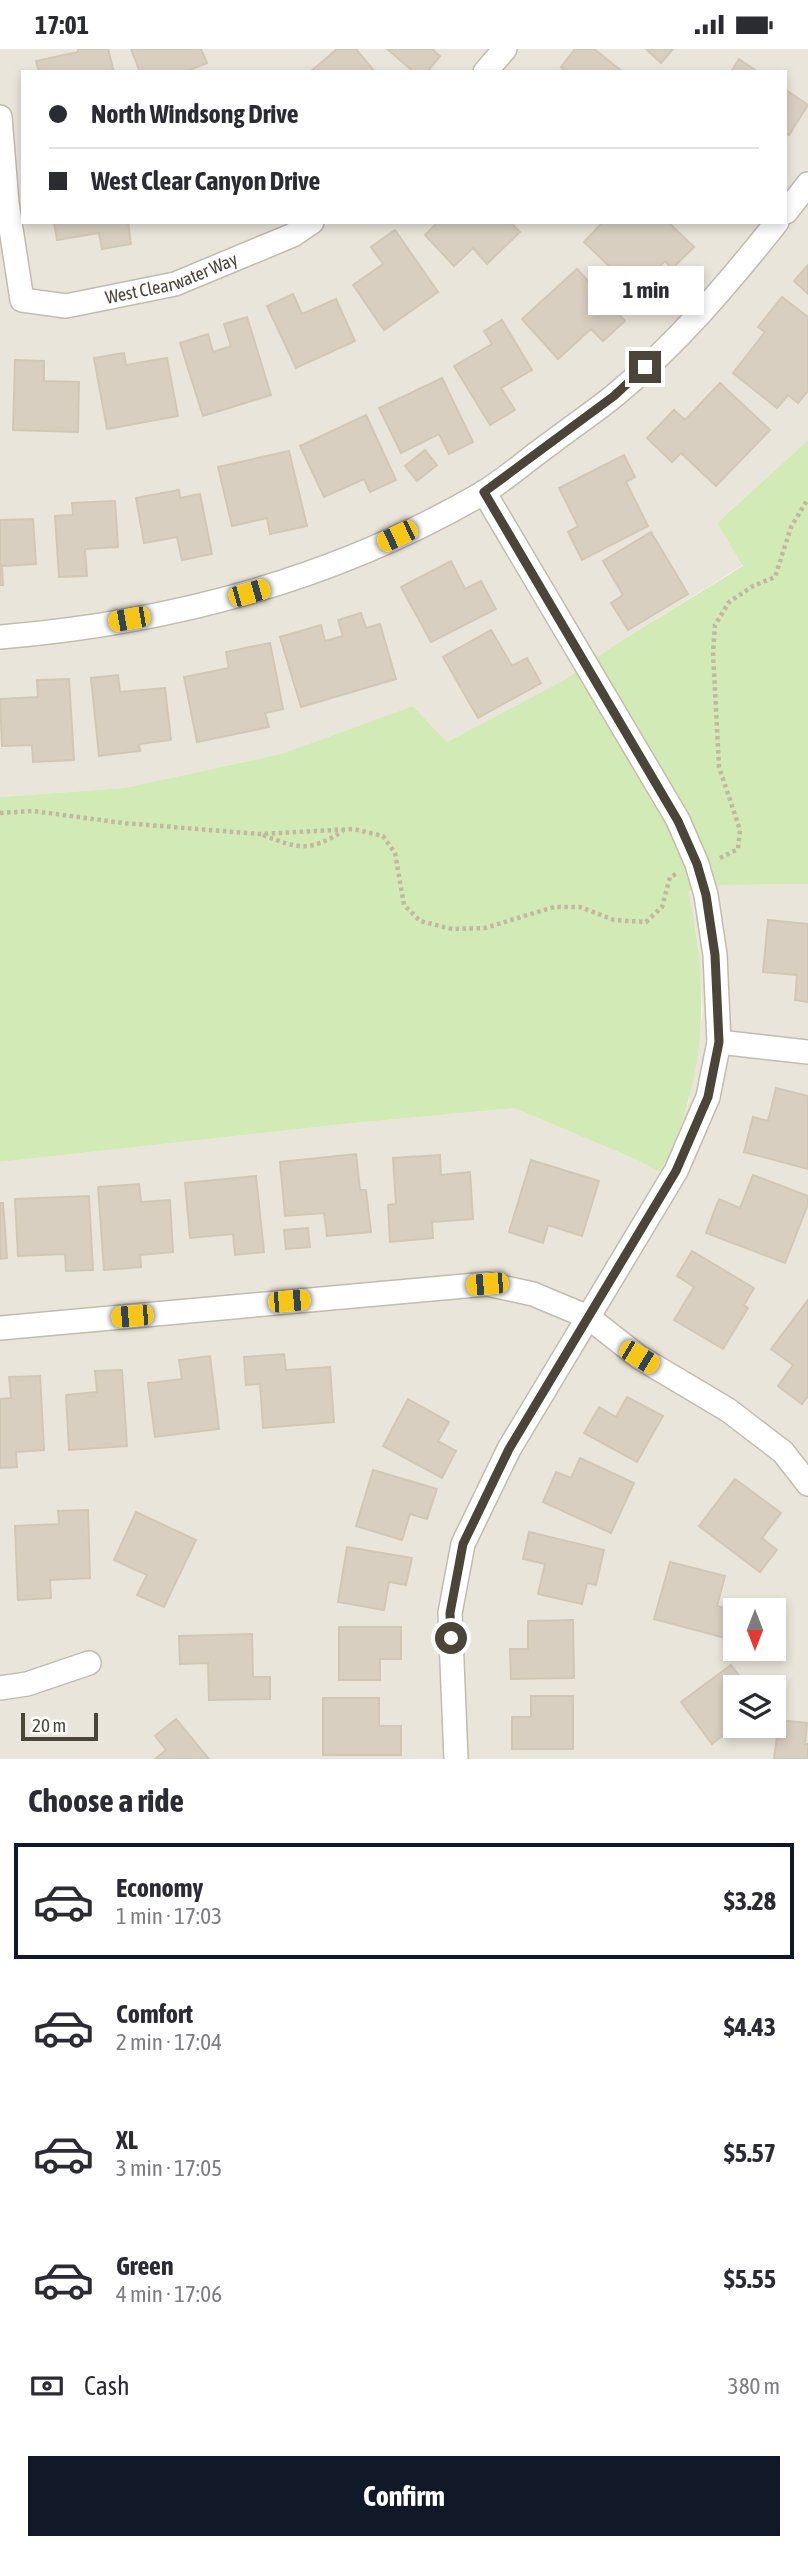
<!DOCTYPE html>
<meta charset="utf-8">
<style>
:root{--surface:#fff;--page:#f7f7f7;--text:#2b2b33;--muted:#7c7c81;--line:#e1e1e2;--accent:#111827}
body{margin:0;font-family:"Asap Condensed",sans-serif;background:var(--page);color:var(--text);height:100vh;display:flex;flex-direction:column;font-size:26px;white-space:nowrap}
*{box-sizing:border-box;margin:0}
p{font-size:23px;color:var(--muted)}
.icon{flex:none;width:38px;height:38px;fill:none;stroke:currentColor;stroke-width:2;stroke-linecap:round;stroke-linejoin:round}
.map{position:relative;height:1710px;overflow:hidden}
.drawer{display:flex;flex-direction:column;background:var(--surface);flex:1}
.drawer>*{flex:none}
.guide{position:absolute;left:21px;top:21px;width:766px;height:154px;border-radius:0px;box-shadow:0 4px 10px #0003;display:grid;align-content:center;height:154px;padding:0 28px;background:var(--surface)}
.needle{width:46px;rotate:180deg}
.fabs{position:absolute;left:723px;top:1549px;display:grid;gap:14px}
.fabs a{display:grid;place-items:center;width:63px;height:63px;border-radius:0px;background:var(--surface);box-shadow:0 4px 10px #0003;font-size:35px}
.scale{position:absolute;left:21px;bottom:18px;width:77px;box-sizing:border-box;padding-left:7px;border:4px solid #4b4439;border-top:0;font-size:19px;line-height:24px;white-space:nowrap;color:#4b4439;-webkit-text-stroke:5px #fff;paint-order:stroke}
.end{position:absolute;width:32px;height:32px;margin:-16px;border:9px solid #4b4439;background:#fff;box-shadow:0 0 0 4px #fff}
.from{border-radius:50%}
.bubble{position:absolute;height:49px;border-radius:0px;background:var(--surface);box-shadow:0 4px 10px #0003;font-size:23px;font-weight:700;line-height:49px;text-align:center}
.car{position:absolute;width:21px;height:42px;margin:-21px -10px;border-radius:9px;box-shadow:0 0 5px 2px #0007;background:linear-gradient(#f5c518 24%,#345 0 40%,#f5c518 0 76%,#345 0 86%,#f5c518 0)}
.guide b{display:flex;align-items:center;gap:24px;height:66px;font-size:26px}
.guide b+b{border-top:2px solid var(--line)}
.guide i{width:18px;height:18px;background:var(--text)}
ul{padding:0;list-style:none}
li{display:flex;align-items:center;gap:21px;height:116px;margin:0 14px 10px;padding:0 14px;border:4px solid transparent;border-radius:0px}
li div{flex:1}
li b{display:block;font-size:26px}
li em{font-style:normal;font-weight:700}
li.current{border-color:var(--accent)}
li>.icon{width:63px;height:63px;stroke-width:1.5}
h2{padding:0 28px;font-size:32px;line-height:84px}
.pay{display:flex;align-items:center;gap:18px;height:77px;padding:0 28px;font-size:26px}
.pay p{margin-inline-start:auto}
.primary-button{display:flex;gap:14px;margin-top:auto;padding:14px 28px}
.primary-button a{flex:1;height:80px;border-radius:0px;background:var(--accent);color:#fff;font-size:28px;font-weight:700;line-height:80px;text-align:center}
.status{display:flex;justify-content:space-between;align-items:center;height:49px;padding:0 35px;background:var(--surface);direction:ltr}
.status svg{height:19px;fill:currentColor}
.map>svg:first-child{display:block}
.residential{fill:#eae5da;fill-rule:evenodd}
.green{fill:#d2eab5}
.building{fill:#d8cfc1;stroke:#d3c7b4;stroke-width:2}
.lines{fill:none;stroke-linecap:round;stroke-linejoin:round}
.minor-casing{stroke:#c2bbae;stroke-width:26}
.path{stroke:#c4b79f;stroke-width:4.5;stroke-dasharray:3.5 3.5;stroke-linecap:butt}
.minor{stroke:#fff;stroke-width:23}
.route{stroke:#4b4439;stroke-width:9}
.labels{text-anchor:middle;stroke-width:5;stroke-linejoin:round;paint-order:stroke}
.street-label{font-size:18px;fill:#4b4439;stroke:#fff}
</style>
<div class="status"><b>17:01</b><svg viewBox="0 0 49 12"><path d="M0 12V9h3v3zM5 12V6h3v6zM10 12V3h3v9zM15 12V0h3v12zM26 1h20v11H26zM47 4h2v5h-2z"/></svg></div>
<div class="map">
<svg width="808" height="1710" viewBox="0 0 808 1710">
<rect width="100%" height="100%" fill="#f6f3ec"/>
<!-- residential -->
<path class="residential" d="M 0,0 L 808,0 L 808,391 L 717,474 L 743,516 L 613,597 L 564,631 L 447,693 L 413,657 L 281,705 L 124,739 L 0,748 ZM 23,23 L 786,23 L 786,173 L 23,173 Z
M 808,835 L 808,1710 L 0,1710 L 0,1113 L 354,1074 L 514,1059 L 635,1110 L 660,1123 L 689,1053 L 703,961 L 696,881 L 687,842 L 724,836 ZM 735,1561 L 774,1561 L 774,1600 L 735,1600 ZM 735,1638 L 774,1638 L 774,1676 L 735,1676 Z"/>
<!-- green -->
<path class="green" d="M 808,391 L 808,835 L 724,836 L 688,842 C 710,938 707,1035 660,1123 L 635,1110 L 514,1059 L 354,1074 L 0,1113 L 0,748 L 124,739 L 281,705 L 413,657 L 447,693 L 564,631 L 613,597 L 743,517 L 717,474 Z"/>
<!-- building -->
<path class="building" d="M 78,0 L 108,0 L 114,23 L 39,23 L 36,12 L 78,3 Z
M 131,0 L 201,0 L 207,14 L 185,23 L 140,23 Z
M 337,0 L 356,0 L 375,23 L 310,23 Z
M 387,0 L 432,0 L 440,7 L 427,23 L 414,23 Z
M 575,0 L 594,0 L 623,23 L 567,23 L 561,18 Z
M 646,0 L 673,0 L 661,14 Z
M 739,10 L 758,23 L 731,23 Z
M 786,41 L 808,56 L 789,86 L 786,84 Z
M 54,173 L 128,173 L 131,195 L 102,200 L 99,184 L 57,191 Z
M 438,173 L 510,173 L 520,183 L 487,215 L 473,199 L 454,217 L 425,186 Z
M 603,173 L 668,173 L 694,198 L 672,220 L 665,212 L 635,242 L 584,193 Z
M 395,181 L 438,243 L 384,281 L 353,236 L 383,215 L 371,198 Z
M 808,216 L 808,245 L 794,232 Z
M 577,220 L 625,272 L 603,292 L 591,280 L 558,310 L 522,270 Z
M 293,245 L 302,265 L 336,250 L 355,292 L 296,319 L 267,257 Z
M 782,248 L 808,268 L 808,342 L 798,354 L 788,346 L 777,359 L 733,324 L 765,283 L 758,278 Z
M 247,268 L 271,346 L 203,367 L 180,294 L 208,285 L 213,303 L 231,297 L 224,275 Z
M 502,271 L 532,321 L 501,339 L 515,361 L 490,376 L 454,317 L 492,295 L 484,282 Z
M 124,304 L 126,316 L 167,309 L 178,367 L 107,380 L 94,309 Z
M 15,311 L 44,312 L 44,332 L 79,333 L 78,383 L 13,381 Z
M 442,329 L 473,393 L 449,405 L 439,385 L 401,404 L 379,359 Z
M 720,334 L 770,381 L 716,437 L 681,404 L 672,413 L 647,389 L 674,361 L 685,371 Z
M 366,366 L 396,431 L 370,443 L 364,430 L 324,448 L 300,397 Z
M 425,401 L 437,416 L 417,432 L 405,417 Z
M 289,402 L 307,477 L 270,485 L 267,469 L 232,477 L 218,418 Z
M 624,406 L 635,428 L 626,433 L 648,477 L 582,511 L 568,483 L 578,477 L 559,439 Z
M 179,441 L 180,449 L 200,445 L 212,505 L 182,511 L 177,488 L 144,494 L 136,449 Z
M 115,452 L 118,498 L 85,500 L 87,527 L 59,528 L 55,467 L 73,466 L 72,454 Z
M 33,470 L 36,515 L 2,517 L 3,536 L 0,536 L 0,471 Z
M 651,483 L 688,545 L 628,581 L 611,554 L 623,546 L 603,512 Z
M 451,512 L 465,540 L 481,532 L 496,560 L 431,593 L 401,538 Z
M 361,564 L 366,579 L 380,575 L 396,630 L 301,658 L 280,588 L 321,576 L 325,592 L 343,587 L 338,571 Z
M 491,581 L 512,617 L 527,609 L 541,634 L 478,669 L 443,608 Z
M 270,594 L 283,660 L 265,664 L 269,678 L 197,693 L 184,628 L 229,619 L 226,603 Z
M 118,626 L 120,643 L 165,639 L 171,691 L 139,695 L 140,702 L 99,707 L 91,629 Z
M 69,630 L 74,711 L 33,713 L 32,696 L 2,697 L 0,650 L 38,648 L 37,631 Z
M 768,871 L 808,875 L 808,953 L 795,951 L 797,926 L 763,923 Z
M 776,1039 L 808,1047 L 808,1120 L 744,1103 L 753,1068 L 768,1072 Z
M 356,1105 L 360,1141 L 366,1141 L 371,1183 L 327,1187 L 324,1164 L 285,1167 L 280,1113 Z
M 440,1106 L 441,1126 L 470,1123 L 473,1170 L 432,1173 L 433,1189 L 390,1193 L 388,1156 L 396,1155 L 393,1109 Z
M 531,1111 L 599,1132 L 582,1187 L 548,1176 L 543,1194 L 509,1183 Z
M 753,1126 L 808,1147 L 808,1155 L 785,1214 L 706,1184 L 719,1150 L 740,1159 Z
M 256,1127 L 264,1203 L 235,1206 L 233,1185 L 190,1189 L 185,1134 Z
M 139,1135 L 141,1153 L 170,1151 L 173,1203 L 140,1206 L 141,1218 L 104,1221 L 98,1138 Z
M 89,1147 L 93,1221 L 66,1222 L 65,1205 L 18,1207 L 15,1150 Z
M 0,1154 L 3,1154 L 7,1209 L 0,1210 Z
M 308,1179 L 310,1198 L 286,1200 L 284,1181 Z
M 692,1202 L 754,1239 L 744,1256 L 748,1259 L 723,1300 L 674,1271 L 694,1238 L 677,1227 Z
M 808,1251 L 808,1347 L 802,1355 L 778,1337 L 793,1316 L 771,1300 Z
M 284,1305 L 286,1321 L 330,1318 L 334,1373 L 263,1379 L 260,1335 L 246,1336 L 244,1308 Z
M 210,1307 L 219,1380 L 155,1388 L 148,1334 L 182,1330 L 179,1311 Z
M 122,1321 L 127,1397 L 69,1401 L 66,1346 L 97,1343 L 95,1322 Z
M 40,1327 L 44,1401 L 16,1403 L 17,1418 L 0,1419 L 0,1350 L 11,1349 L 9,1328 Z
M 627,1348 L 663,1367 L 637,1413 L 584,1384 L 599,1358 L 616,1368 Z
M 408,1350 L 449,1373 L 438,1392 L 456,1402 L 442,1429 L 383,1397 Z
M 580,1409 L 634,1434 L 611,1484 L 543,1453 L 556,1423 L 571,1429 Z
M 373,1421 L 437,1440 L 427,1470 L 410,1465 L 402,1491 L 356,1477 Z
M 735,1430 L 781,1464 L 762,1489 L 777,1501 L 760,1523 L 699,1477 Z
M 88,1461 L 90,1529 L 50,1531 L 51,1549 L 18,1551 L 15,1477 L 59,1475 L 58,1462 Z
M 136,1463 L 196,1491 L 164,1558 L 137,1546 L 147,1526 L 114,1511 Z
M 529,1483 L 604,1501 L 596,1536 L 587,1534 L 582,1555 L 538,1545 L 545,1515 L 523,1510 Z
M 347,1498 L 412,1509 L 406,1536 L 389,1533 L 384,1561 L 338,1553 Z
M 670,1513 L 725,1527 L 717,1557 L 735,1562 L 729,1590 L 654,1570 Z
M 573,1571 L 574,1629 L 511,1630 L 510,1600 L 528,1600 L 528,1572 Z
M 339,1578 L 401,1578 L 401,1610 L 380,1610 L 380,1631 L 339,1631 Z
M 252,1585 L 253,1628 L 270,1628 L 270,1650 L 209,1651 L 208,1614 L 180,1615 L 179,1587 Z
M 731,1616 L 748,1638 L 735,1638 L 735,1647 L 732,1650 L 735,1654 L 736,1676 L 712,1695 L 681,1653 Z
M 531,1647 L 573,1647 L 573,1700 L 512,1700 L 512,1668 L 531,1668 Z
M 323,1649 L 379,1649 L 379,1677 L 401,1677 L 401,1706 L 323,1706 Z
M 176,1670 L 209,1710 L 155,1710 L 166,1701 L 155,1687 Z
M 779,1671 L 807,1674 L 805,1695 L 808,1695 L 808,1710 L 774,1710 Z"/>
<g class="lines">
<!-- minor casing -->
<g class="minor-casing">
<g id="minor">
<path d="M 485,23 L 505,0"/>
<path id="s1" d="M 0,68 L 7,154 L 22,251 L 66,257 L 175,235 L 293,186 L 312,173"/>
<path d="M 786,163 L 808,135"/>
<path d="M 0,588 C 169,574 335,530 483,444 C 506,430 528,410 551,394 C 572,378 594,363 614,347 C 676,296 728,235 777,173"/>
<path d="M 719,993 L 808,1003"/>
<path d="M 0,1279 L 487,1235 L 533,1245 L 588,1268 L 639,1308 L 728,1361 L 783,1403 L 808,1435"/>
<path d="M 0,1639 L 27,1635 L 89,1614"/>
<path d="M 456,1710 L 450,1564 L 463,1495 L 509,1400 L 676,1122 L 708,1048 L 719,993 L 715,906 L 706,846 L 697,815 L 678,771 L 484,443"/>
</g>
</g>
<!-- path -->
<path class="path" d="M 0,764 L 33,762 L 123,774 L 259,785 L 354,780 L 383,787 L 395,804 L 404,856 L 420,872 L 452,880 L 485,879 L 554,858 L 580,858 L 614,871 L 646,873 L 662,858 L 670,828 L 676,825
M 263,786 C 299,800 310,803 343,782
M 720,809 L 738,800 L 740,781 L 719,718 L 713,603 L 715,576 L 729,553 L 753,537 L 775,528 L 791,478 L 808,450"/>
<!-- minor -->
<use href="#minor" class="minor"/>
</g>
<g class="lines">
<!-- route -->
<path class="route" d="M 451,1589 L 450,1564 L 463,1495 L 509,1400 L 676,1122 L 708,1048 L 719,993 L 715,906 L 706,846 L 697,815 L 678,772 L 484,443 L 614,347 L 645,318"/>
</g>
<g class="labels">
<!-- street labels -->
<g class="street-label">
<text dy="6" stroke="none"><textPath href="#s1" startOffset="338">West Clearwater Way</textPath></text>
</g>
</g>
</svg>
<div class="fabs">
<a><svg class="needle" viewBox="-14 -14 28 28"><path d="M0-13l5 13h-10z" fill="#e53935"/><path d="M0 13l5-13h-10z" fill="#7c7c81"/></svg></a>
<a><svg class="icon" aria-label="layers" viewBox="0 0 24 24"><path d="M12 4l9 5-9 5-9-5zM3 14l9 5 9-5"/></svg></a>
</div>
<div class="scale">20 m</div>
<i class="end from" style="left:451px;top:1589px"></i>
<i class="end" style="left:645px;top:318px"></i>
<div class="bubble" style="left:588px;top:217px;width:116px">1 min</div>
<i class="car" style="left:397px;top:487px;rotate:244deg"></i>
<i class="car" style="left:249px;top:544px;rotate:74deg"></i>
<i class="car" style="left:129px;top:570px;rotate:260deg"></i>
<i class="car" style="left:487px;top:1235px;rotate:265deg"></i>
<i class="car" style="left:289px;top:1252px;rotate:85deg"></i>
<i class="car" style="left:132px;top:1267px;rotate:265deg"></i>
<i class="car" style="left:639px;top:1308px;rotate:121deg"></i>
<div class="guide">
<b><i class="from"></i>North Windsong Drive</b>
<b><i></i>West Clear Canyon Drive</b>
</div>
</div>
<section class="drawer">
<h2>Choose a ride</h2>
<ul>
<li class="current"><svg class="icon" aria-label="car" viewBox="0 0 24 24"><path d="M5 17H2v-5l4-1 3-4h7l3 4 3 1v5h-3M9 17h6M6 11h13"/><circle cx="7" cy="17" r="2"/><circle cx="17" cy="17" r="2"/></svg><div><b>Economy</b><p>1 min · 17:03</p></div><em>$3.28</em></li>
<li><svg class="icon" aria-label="car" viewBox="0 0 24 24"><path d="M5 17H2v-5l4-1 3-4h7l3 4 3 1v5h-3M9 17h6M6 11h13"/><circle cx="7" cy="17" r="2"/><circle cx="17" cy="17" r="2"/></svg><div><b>Comfort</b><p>2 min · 17:04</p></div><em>$4.43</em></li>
<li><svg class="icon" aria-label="car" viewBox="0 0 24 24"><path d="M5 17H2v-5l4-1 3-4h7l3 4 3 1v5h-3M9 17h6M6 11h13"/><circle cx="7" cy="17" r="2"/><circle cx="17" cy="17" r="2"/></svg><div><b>XL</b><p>3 min · 17:05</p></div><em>$5.57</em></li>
<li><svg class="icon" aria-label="car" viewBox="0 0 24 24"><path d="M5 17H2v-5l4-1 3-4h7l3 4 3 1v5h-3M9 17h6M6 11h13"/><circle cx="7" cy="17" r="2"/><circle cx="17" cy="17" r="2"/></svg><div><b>Green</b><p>4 min · 17:06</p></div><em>$5.55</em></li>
</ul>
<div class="pay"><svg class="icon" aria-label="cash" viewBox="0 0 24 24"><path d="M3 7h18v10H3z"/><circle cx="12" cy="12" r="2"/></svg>Cash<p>380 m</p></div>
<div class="primary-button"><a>Confirm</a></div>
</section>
